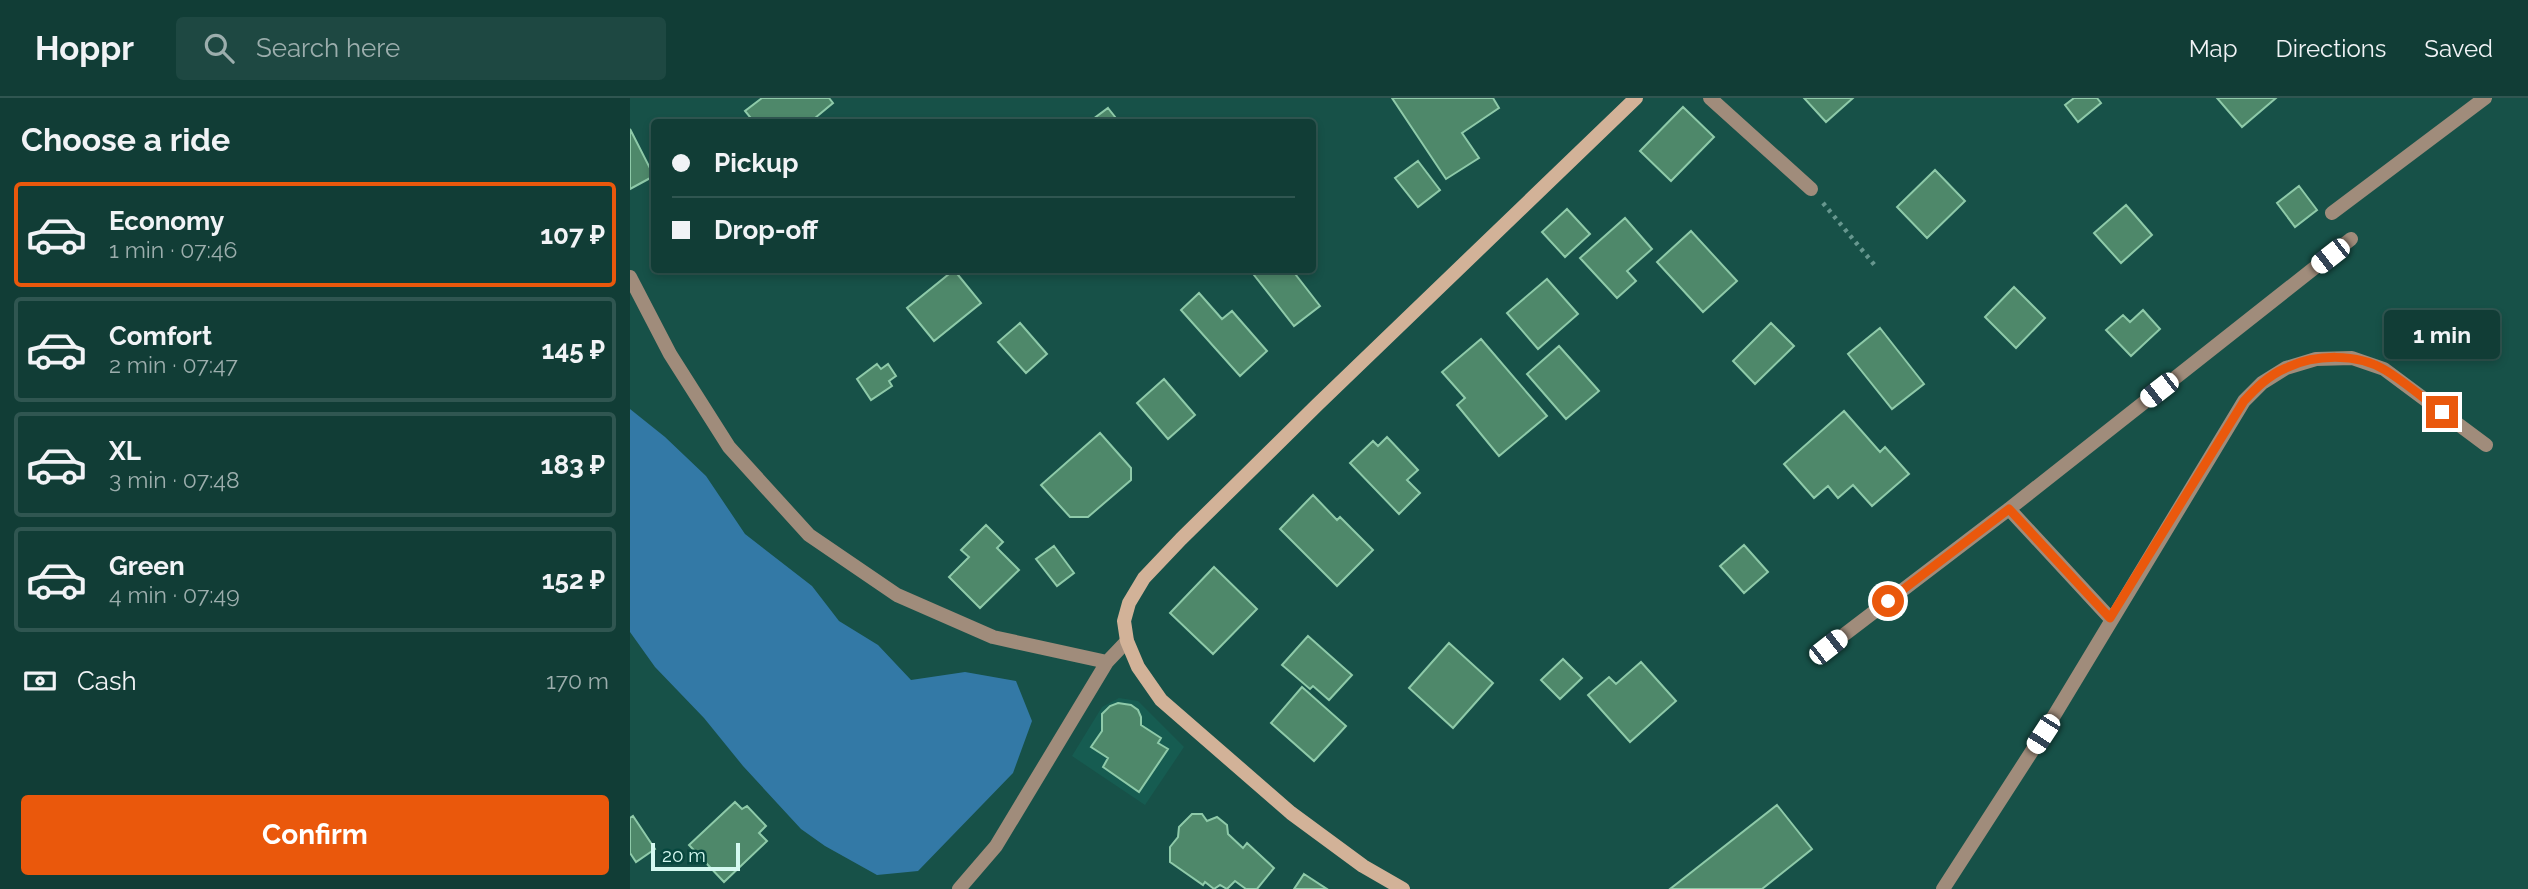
<!DOCTYPE html>
<meta charset="utf-8">
<style>
:root{--surface:#113d36;--page:#1e4842;--text:#f1f3f6;--muted:#9caead;--line:#305651;--accent:#ea580c}
body{margin:0;font-family:Raleway,sans-serif;background:var(--page);color:var(--text);height:100vh;display:flex;flex-direction:column;font-size:26px;white-space:nowrap}
*{box-sizing:border-box;margin:0}
p{font-size:23px;color:var(--muted)}
.icon{flex:none;width:38px;height:38px;fill:none;stroke:currentColor;stroke-width:2;stroke-linecap:round;stroke-linejoin:round}
.map{position:relative;flex:1;overflow:hidden}
.panel{display:flex;flex-direction:column;background:var(--surface);width:630px}
.panel>*{flex:none}
.guide{position:absolute;left:21px;top:21px;width:665px;height:154px;border-radius:7px;box-shadow:0 4px 10px #0003,0 0 0 2px var(--line);display:grid;align-content:center;height:154px;padding:0 21px;background:var(--surface)}
.scale{position:absolute;left:21px;bottom:18px;width:89px;box-sizing:border-box;padding-left:7px;border:4px solid #d5f9f1;border-top:0;font-size:19px;line-height:24px;white-space:nowrap;color:#d5f9f1;-webkit-text-stroke:5px #07473e;paint-order:stroke}
.end{position:absolute;width:32px;height:32px;margin:-16px;border:9px solid #ea580c;background:#fff;box-shadow:0 0 0 4px #fff}
.from{border-radius:50%}
.bubble{position:absolute;height:49px;border-radius:7px;background:var(--surface);box-shadow:0 4px 10px #0003,0 0 0 2px var(--line);font-size:23px;font-weight:700;line-height:49px;text-align:center}
.car{position:absolute;width:21px;height:42px;margin:-21px -10px;border-radius:9px;box-shadow:0 0 5px 2px #0007;background:linear-gradient(#fff 24%,#345 0 40%,#fff 0 76%,#345 0 86%,#fff 0)}
.guide b{display:flex;align-items:center;gap:24px;height:66px;font-size:26px}
.guide b+b{border-top:2px solid var(--line)}
.guide i{width:18px;height:18px;background:var(--text)}
ul{padding:0;list-style:none}
li{display:flex;align-items:center;gap:21px;height:105px;margin:0 14px 10px;padding:0 7px;border:4px solid var(--line);border-radius:7px}
li div{flex:1}
li b{display:block;font-size:26px}
li em{font-style:normal;font-weight:700}
li.on{border-color:var(--accent)}
li>.icon{width:63px;height:63px;stroke-width:1.5}
h2{padding:0 21px;font-size:32px;line-height:84px}
.pay{display:flex;align-items:center;gap:18px;height:77px;padding:0 21px;font-size:26px}
.pay p{margin-inline-start:auto}
.button{display:flex;gap:14px;margin-top:auto;padding:14px 21px}
.button a{flex:1;height:80px;border-radius:7px;background:var(--accent);color:#fff;font-size:28px;font-weight:700;line-height:80px;text-align:center}
header{display:flex;align-items:center;gap:42px;box-sizing:border-box;height:98px;padding:0 35px;background:var(--surface);border-bottom:2px solid var(--line)}
header strong{font-size:33px}
nav{display:flex;gap:38px;margin-inline-start:auto;font-size:24px}
.search{width:490px;height:63px;background:var(--page);display:flex;align-items:center;gap:18px;box-sizing:border-box;padding:0 24px;border-radius:7px;color:var(--muted);font-size:26px}
main{display:flex;flex:1;min-height:0}
.map>svg:first-child{display:block}
.built{fill:#165c51}
.water{fill:#3379a6}
.building{fill:#4e886a;stroke:#8ecaa9;stroke-width:2}
.lines{fill:none;stroke-linecap:round;stroke-linejoin:round}
.path{stroke:#67978f;stroke-width:4.5;stroke-dasharray:3.5 5;stroke-linecap:butt}
.lane{stroke:#a08c7b;stroke-width:14}
.street{stroke:#a08c7b;stroke-width:14}
.secondary{stroke:#d2b298;stroke-width:14}
.route{stroke:#ea580c;stroke-width:9}
</style>
<header>
<strong>Hoppr</strong>
<div class="search"><svg class="icon" aria-label="search" viewBox="0 0 24 24"><circle cx="10" cy="10" r="6"/><path d="M15 15l6 6"/></svg>Search here</div>
<nav><a>Map</a><a>Directions</a><a>Saved</a></nav>
</header>
<main>
<section class="panel">
<h2>Choose a ride</h2>
<ul>
<li class="on"><svg class="icon" aria-label="car" viewBox="0 0 24 24"><path d="M5 17H2v-5l4-1 3-4h7l3 4 3 1v5h-3M9 17h6M6 11h13"/><circle cx="7" cy="17" r="2"/><circle cx="17" cy="17" r="2"/></svg><div><b>Economy</b><p>1 min · 07:46</p></div><em>107 ₽</em></li>
<li><svg class="icon" aria-label="car" viewBox="0 0 24 24"><path d="M5 17H2v-5l4-1 3-4h7l3 4 3 1v5h-3M9 17h6M6 11h13"/><circle cx="7" cy="17" r="2"/><circle cx="17" cy="17" r="2"/></svg><div><b>Comfort</b><p>2 min · 07:47</p></div><em>145 ₽</em></li>
<li><svg class="icon" aria-label="car" viewBox="0 0 24 24"><path d="M5 17H2v-5l4-1 3-4h7l3 4 3 1v5h-3M9 17h6M6 11h13"/><circle cx="7" cy="17" r="2"/><circle cx="17" cy="17" r="2"/></svg><div><b>XL</b><p>3 min · 07:48</p></div><em>183 ₽</em></li>
<li><svg class="icon" aria-label="car" viewBox="0 0 24 24"><path d="M5 17H2v-5l4-1 3-4h7l3 4 3 1v5h-3M9 17h6M6 11h13"/><circle cx="7" cy="17" r="2"/><circle cx="17" cy="17" r="2"/></svg><div><b>Green</b><p>4 min · 07:49</p></div><em>152 ₽</em></li>
</ul>
<div class="pay"><svg class="icon" aria-label="cash" viewBox="0 0 24 24"><path d="M3 7h18v10H3z"/><circle cx="12" cy="12" r="2"/></svg>Cash<p>170 m</p></div>
<div class="button"><a>Confirm</a></div>
</section>
<div class="map">
<svg width="1898" height="791" viewBox="0 0 1898 791">
<rect width="100%" height="100%" fill="#175148"/>
<!-- built -->
<path class="built" d="M 489,600 L 508,603 L 554,649 L 515,707 L 442,658 L 472,609 Z"/>
<!-- water -->
<path class="water" d="M 0,311 L 35,339 L 76,378 L 115,436 L 182,488 L 209,523 L 248,547 L 281,582 L 335,574 L 386,583 L 402,623 L 383,675 L 288,773 L 247,777 L 195,748 L 171,731 L 113,668 L 74,620 L 25,569 L 0,534 Z"/>
<!-- building -->
<path class="building" d="M 132,0 L 199,0 L 203,5 L 185,20 L 189,24 L 124,24 L 115,13 Z
M 762,0 L 863,0 L 869,10 L 832,35 L 849,60 L 816,81 Z
M 1174,0 L 1223,0 L 1196,24 Z
M 1444,0 L 1467,0 L 1471,5 L 1448,24 L 1435,7 Z
M 1587,0 L 1646,0 L 1612,29 Z
M 1053,9 L 1084,39 L 1041,83 L 1010,53 Z
M 478,10 L 489,24 L 459,24 Z
M 0,31 L 24,78 L 0,91 Z
M 788,63 L 810,92 L 788,109 L 765,80 Z
M 1305,72 L 1335,103 L 1297,140 L 1267,109 Z
M 1669,88 L 1687,112 L 1665,129 L 1647,105 Z
M 1496,107 L 1522,137 L 1491,165 L 1464,135 Z
M 937,111 L 960,136 L 935,159 L 912,134 Z
M 995,120 L 1022,151 L 997,173 L 1006,183 L 987,200 L 950,160 Z
M 1061,133 L 1107,183 L 1073,214 L 1027,164 Z
M 324,172 L 351,205 L 304,243 L 277,210 Z
M 631,172 L 662,172 L 690,208 L 664,228 L 624,177 Z
M 917,181 L 948,216 L 908,251 L 877,215 Z
M 1384,189 L 1415,220 L 1386,250 L 1355,219 Z
M 569,195 L 592,221 L 602,213 L 637,253 L 610,278 L 551,212 Z
M 1513,212 L 1530,231 L 1501,258 L 1476,232 L 1493,217 L 1500,224 Z
M 390,225 L 417,256 L 396,275 L 368,244 Z
M 1141,225 L 1164,248 L 1125,286 L 1103,263 Z
M 1250,230 L 1294,286 L 1262,311 L 1218,256 Z
M 851,241 L 917,318 L 869,358 L 827,307 L 835,300 L 812,274 Z
M 929,248 L 969,293 L 936,321 L 897,276 Z
M 247,266 L 251,271 L 258,266 L 266,278 L 259,283 L 262,288 L 241,302 L 227,281 Z
M 534,281 L 565,317 L 538,341 L 507,305 Z
M 1214,313 L 1250,354 L 1255,349 L 1279,376 L 1242,408 L 1223,387 L 1208,400 L 1198,388 L 1184,400 L 1154,366 Z
M 470,335 L 501,370 L 501,382 L 458,419 L 440,419 L 411,387 Z
M 757,339 L 788,372 L 777,382 L 790,395 L 769,416 L 720,365 L 743,343 L 748,348 Z
M 683,397 L 707,422 L 710,419 L 743,452 L 707,488 L 650,431 Z
M 356,427 L 373,444 L 367,450 L 389,472 L 350,510 L 319,479 L 339,459 L 331,452 Z
M 1114,447 L 1138,474 L 1114,495 L 1090,468 Z
M 424,448 L 444,475 L 427,488 L 406,461 Z
M 584,469 L 627,511 L 583,556 L 540,515 Z
M 678,538 L 722,577 L 699,602 L 683,588 L 680,591 L 652,567 Z
M 819,545 L 863,585 L 823,630 L 779,590 Z
M 933,561 L 952,580 L 930,601 L 911,582 Z
M 1011,564 L 1046,603 L 1000,644 L 958,597 L 979,579 L 986,586 Z
M 672,589 L 716,628 L 684,663 L 641,625 Z
M 488,605 L 501,607 L 508,612 L 511,619 L 511,627 L 531,640 L 528,645 L 538,651 L 509,694 L 473,669 L 478,660 L 461,649 L 472,633 L 472,616 L 480,608 Z
M 105,704 L 112,711 L 117,708 L 136,728 L 129,735 L 137,743 L 94,784 L 59,747 Z
M 1147,707 L 1182,751 L 1132,791 L 1040,791 Z
M 562,716 L 572,716 L 577,723 L 587,719 L 597,727 L 598,736 L 613,750 L 617,745 L 644,770 L 627,791 L 616,791 L 605,783 L 597,791 L 590,787 L 584,791 L 575,784 L 573,787 L 540,764 L 540,749 L 548,739 L 549,729 Z
M 3,718 L 25,751 L 6,764 L 0,755 L 0,720 Z
M 674,776 L 697,791 L 664,791 Z"/>
<g class="lines">
<!-- path -->
<path class="path" d="M 1193,105 L 1247,170"/>
<!-- lane -->
<path class="lane" d="M 1080,0 L 1181,91
M 1702,115 L 1855,0
M 1379,411 L 1480,520
M 1198,549 L 1379,411 L 1721,141"/>
<!-- street -->
<path class="street" d="M 0,179 L 40,256 L 99,349 L 179,437 L 267,497 L 363,539 L 477,564
M 329,791 L 366,748 L 477,564 L 497,543
M 1313,791 L 1413,636 L 1614,303 L 1632,285 L 1656,270 L 1686,261 L 1722,260 L 1754,271 L 1856,347"/>
<!-- secondary -->
<path class="secondary" d="M 773,791 L 733,768 L 661,715 L 531,602 L 508,569 L 497,543 L 494,523 L 499,505 L 514,480 L 551,441 L 687,307 L 1006,0"/>
</g>
<g class="lines">
<!-- route -->
<path class="route" d="M 1258,503 L 1379,411 L 1480,520 L 1614,303 C 1626,290 1639,277 1656,270 C 1685,256 1727,255 1755,272 C 1775,284 1793,300 1812,314"/>
</g>
</svg>
<div class="scale">20 m</div>
<i class="end from" style="left:1258px;top:503px"></i>
<i class="end" style="left:1812px;top:314px"></i>
<div class="bubble" style="left:1754px;top:212px;width:116px">1 min</div>
<i class="car" style="left:1700px;top:158px;rotate:232deg"></i>
<i class="car" style="left:1529px;top:292px;rotate:232deg"></i>
<i class="car" style="left:1198px;top:549px;rotate:52deg"></i>
<i class="car" style="left:1413px;top:636px;rotate:213deg"></i>
<div class="guide">
<b><i class="from"></i>Pickup</b>
<b><i></i>Drop-off</b>
</div>
</div>
</main>
